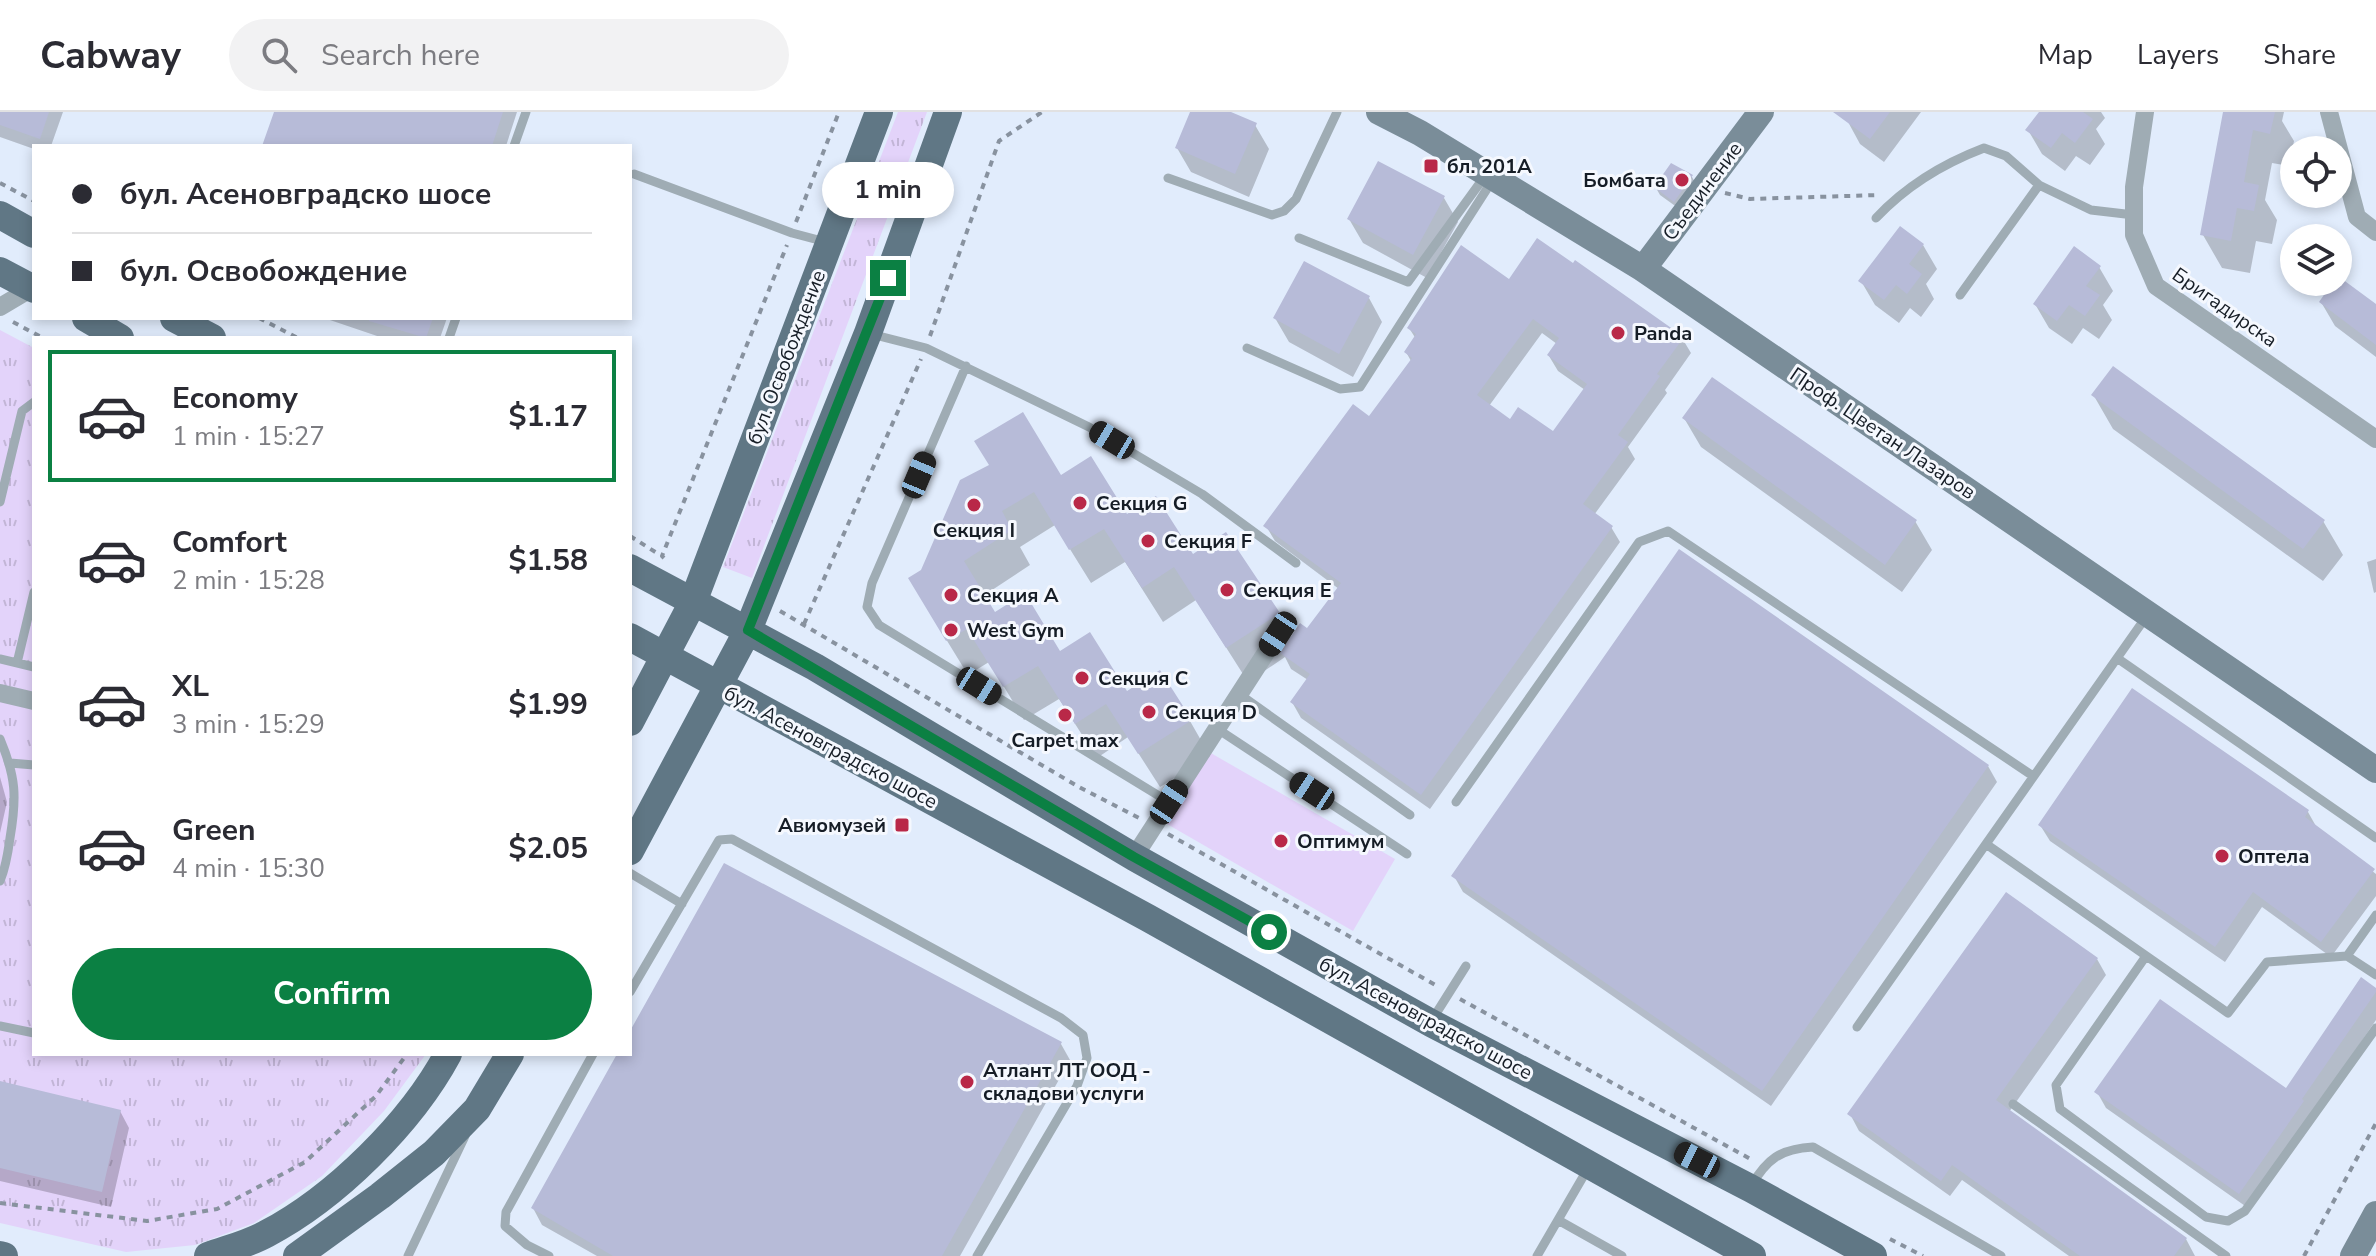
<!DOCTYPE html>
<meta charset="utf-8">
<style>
:root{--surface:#fff;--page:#f2f2f3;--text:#2b2b33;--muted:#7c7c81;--line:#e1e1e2;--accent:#0b8043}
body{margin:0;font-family:"Nunito Sans",sans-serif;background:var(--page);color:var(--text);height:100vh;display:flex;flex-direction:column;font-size:30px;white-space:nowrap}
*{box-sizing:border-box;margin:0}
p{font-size:26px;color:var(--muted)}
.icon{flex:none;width:44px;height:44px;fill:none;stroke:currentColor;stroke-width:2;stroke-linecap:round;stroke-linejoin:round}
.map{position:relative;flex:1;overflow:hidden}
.side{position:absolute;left:32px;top:224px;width:600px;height:720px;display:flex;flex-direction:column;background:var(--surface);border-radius:0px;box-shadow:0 4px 12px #0003}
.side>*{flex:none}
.top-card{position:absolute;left:32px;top:32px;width:600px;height:176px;border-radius:0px;box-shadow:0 4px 12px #0003;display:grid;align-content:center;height:176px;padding:0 40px;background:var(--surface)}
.tools{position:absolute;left:2280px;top:24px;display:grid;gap:16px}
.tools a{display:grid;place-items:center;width:72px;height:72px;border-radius:50%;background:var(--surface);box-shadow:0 4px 12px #0003;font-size:40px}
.end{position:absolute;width:36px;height:36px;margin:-18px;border:10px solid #0b8043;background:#fff;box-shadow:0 0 0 4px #fff}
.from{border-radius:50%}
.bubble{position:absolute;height:56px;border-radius:28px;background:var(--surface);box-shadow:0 4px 12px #0003;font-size:26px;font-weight:700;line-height:56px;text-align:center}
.car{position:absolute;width:24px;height:48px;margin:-24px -12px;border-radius:10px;box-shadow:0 0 6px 2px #0007;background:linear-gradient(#222 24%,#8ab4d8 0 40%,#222 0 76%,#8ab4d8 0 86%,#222 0)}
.top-card b{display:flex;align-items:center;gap:28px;height:76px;font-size:30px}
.top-card b+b{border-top:2px solid var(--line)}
.top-card i{width:20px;height:20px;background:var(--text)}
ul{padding:14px 0 0;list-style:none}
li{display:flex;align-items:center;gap:24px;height:132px;margin:0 16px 12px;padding:0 24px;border:4px solid transparent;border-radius:0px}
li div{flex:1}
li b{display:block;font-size:30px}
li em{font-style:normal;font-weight:700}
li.active{border-color:var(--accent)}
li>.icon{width:72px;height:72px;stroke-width:1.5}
.primary-button{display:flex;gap:16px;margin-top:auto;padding:16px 40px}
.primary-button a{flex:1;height:92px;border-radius:48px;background:var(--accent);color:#fff;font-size:32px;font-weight:700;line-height:92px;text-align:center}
header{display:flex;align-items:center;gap:48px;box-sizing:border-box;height:112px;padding:0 40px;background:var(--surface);border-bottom:2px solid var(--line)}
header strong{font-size:38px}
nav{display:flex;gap:44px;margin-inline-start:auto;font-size:28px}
.search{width:560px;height:72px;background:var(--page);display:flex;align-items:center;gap:20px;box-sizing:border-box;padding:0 28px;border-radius:44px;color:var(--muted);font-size:30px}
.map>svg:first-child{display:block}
.grass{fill:url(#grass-tufts)}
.pitch{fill:#e3d3fa}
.shadow{fill:#0003;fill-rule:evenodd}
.building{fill:#b7bbd8;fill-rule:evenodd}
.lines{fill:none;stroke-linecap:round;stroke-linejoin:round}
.path{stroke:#88929f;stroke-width:4;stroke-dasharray:6 6;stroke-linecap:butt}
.lane{stroke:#9facb4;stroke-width:9}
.street{stroke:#9facb4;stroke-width:18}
.secondary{stroke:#7a8d99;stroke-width:26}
.primary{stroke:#607785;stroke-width:28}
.route{stroke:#0b8043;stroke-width:10}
.poi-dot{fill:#b92848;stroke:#f5f8fe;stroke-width:3}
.labels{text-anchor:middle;stroke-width:6;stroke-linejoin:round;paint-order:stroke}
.poi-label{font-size:20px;font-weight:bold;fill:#161d26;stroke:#f5f8fe;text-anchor:start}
.street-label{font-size:20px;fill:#161d26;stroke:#f5f8fe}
</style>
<header>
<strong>Cabway</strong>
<div class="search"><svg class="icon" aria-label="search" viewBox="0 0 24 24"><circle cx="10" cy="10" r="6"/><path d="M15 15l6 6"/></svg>Search here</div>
<nav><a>Map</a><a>Layers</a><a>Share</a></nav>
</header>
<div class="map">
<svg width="2376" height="1144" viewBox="0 0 2376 1144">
<defs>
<pattern id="grass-tufts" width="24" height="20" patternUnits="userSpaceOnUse" patternTransform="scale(2)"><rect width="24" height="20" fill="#e3d3fa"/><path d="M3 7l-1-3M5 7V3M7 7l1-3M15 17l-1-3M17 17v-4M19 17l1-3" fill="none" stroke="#c2b5d6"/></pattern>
</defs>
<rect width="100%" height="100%" fill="#e1ecfc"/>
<!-- grass -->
<path class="grass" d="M 898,0 L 927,0 L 752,466 L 723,455 Z
M 0,218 L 34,236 L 34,942 L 426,942 L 384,999 L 322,1064 L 254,1111 L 195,1133 L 126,1140 L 0,1111 Z"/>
<!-- pitch -->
<path class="pitch" d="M 1209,640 L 1395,747 L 1353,819 L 1167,712 Z"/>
<!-- shadow -->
<path class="shadow" d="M 0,0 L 63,0 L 51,34 L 34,34 L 34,37 L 0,25 Z
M 276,0 L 517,0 L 506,34 L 265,34 Z
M 1193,0 L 1226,0 L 1255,13 L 1269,37 L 1249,85 L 1191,60 L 1177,36 Z
M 1853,0 L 1921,0 L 1884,50 L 1860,32 L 1847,8 Z
M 2041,0 L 2101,0 L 2105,6 L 2096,17 L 2105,32 L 2090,53 L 2076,44 L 2065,59 L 2042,42 L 2028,18 Z
M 2225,0 L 2284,0 L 2282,9 L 2294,29 L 2289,54 L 2272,51 L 2265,88 L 2277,108 L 2272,132 L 2256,129 L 2250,161 L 2222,156 L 2203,123 Z
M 1682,58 L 1692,65 L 1696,72 L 1678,96 L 1660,83 L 1656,76 Z
M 1444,86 L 1458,110 L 1427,166 L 1363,131 L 1349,107 Z
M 1923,133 L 1937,157 L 1926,172 L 1934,187 L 1921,205 L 1910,196 L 1899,211 L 1875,193 L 1861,169 Z
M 2099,155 L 2113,179 L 2103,193 L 2112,208 L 2099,227 L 2083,216 L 2072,232 L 2049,216 L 2035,192 Z
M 2338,167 L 2376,194 L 2376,245 L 2335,214 L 2321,190 Z
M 1509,170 L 1682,226 L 1691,241 L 1665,278 L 1667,281 L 1628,335 L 1635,347 L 1594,403 L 1611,415 L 1620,430 L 1430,697 L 1301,606 L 1292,590 L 1308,568 L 1291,557 L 1285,545 L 1248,570 L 1196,488 L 1163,510 L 1125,450 L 1091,471 L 1055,413 L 1020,435 L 1030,453 L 983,484 L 994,503 L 1127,581 L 1190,609 L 1210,644 L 1160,675 L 1128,625 L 1097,646 L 1059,587 L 1024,608 L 989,550 L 968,563 L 930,501 L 922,459 L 961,369 L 1061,366 L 1192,445 L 1226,423 L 1292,527 L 1307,519 L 1339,477 L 1275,429 L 1266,414 L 1370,307 L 1411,249 L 1406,240 L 1416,227 L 1409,216 ZM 1542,221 L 1557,232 L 1549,244 L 1558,259 L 1585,278 L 1554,322 L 1510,309 L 1489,294 Z
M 1369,186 L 1382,210 L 1353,265 L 1289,230 L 1275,206 Z
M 324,206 L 447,206 L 440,226 L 383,226 Z
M 2094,284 L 2323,409 L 2343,443 L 2323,469 L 2113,317 Z
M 1684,306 L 1915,409 L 1932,438 L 1902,480 L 1701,335 Z
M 2376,447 L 2376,480 L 2374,481 L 2367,450 Z
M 1988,654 L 1997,670 L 1771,994 L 1463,780 L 1454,764 Z
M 0,665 L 7,690 L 0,721 Z
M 2308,700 L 2317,716 L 2376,762 L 2376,784 L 2331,845 L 2262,795 L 2225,850 L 2050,729 L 2040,713 Z
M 2097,847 L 2106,863 L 2009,1000 L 2186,1127 L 2195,1144 L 2069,1144 L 1962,1068 L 1950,1084 L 1859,1019 L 1850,1002 Z
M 2376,878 L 2376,908 L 2248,1096 L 2106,996 L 2097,980 L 2286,978 Z
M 630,923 L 1061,932 L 1070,948 L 960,1144 L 597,1144 L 542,1113 L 533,1096 L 619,942 L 630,942 Z
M 0,971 L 120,999 L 129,1016 L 111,1095 L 0,1069 Z"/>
<!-- building -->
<path class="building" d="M 0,0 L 49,0 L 40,27 L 0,13 Z
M 274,0 L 503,0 L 492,34 L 262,34 Z
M 1190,0 L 1231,0 L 1257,11 L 1235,62 L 1175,36 Z
M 1833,0 L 1890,0 L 1870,27 Z
M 2039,0 L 2083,0 L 2093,7 L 2075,31 L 2062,21 L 2051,36 L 2025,18 Z
M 2223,0 L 2275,0 L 2270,22 L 2253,18 L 2244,70 L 2259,73 L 2254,99 L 2237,96 L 2231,129 L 2200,123 Z
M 1378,49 L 1445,84 L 1413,143 L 1347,107 Z
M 1671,51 L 1693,63 L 1674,90 L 1654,75 Z
M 1900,114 L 1924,132 L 1909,152 L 1922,162 L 1907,182 L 1896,173 L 1884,188 L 1858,169 Z
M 1537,126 L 1573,151 L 1575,148 L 1684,225 L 1657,262 L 1660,264 L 1618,323 L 1628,330 L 1583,392 L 1613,414 L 1421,683 L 1290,590 L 1310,562 L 1280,541 L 1300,511 L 1307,516 L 1341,471 L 1263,414 L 1353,292 L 1369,304 L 1412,246 L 1404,240 L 1416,222 L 1407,216 L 1461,133 L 1509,167 ZM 1533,207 L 1559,226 L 1547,243 L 1587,272 L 1553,319 L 1518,295 L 1510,307 L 1477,283 Z
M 2074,134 L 2101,154 L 2086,174 L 2100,183 L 2085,204 L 2069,193 L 2057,209 L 2033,192 Z
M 1304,149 L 1370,184 L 1339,242 L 1273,206 Z
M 2338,164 L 2376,192 L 2376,233 L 2319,190 L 2333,170 L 2338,170 Z
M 369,206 L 433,206 L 426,226 L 369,209 Z
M 2113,254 L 2325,408 L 2303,437 L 2091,283 Z
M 1712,265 L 1917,408 L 1885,453 L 1682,306 Z
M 1023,300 L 1061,363 L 1091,344 L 1127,402 L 1156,384 L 1193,442 L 1226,420 L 1280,501 L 1226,536 L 1174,455 L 1142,476 L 1104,417 L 1069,438 L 1034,380 L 1002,399 L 1012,418 L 964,449 L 995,500 L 1025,481 L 1060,539 L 1090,520 L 1127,579 L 1160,558 L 1192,608 L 1138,642 L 1106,592 L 1075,612 L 1038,554 L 1003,575 L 967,517 L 946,529 L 908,466 L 921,458 L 960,368 L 989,353 L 974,329 Z
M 1679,437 L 1989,653 L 1762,979 L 1451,764 Z
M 2132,576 L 2309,698 L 2305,705 L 2375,757 L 2321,830 L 2253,780 L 2215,835 L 2038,713 Z
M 724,751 L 1062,930 L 942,1144 L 613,1144 L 531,1096 L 617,942 L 630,942 L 630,919 Z
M 2006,780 L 2098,846 L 1996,988 L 2187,1126 L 2174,1144 L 2080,1144 L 1952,1053 L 1941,1069 L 1847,1002 Z
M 2361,865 L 2376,876 L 2376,880 L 2302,987 L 2304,989 L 2239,1082 L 2094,980 L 2160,887 L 2286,976 Z
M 0,969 L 121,998 L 102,1080 L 0,1056 Z"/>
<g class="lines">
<!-- path -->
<path class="path" d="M 0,71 L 34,89
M 1725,81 L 1750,87 L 1879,83
M 796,110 L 839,0
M 259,206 L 298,226
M 13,210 L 43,226
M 930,224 L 999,29 L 1042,0
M 630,424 L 660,443
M 664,446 L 662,444 L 787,133
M 780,499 L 1079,675 L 1139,706
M 804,512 L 921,247
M 1168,722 L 1439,875
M 1460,887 L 1754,1049
M 0,1091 L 147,1109 L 217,1097 L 305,1050 L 376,984 L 407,942
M 1890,1127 L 1923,1144
M 2304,1144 L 2376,1011"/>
<!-- lane -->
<path class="lane" d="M 514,34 L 526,0
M 634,62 L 792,121 L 826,130
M 1168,66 L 1272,103 L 1284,99 L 1296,87 L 1337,0
M 1876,106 C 1907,73 1942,52 1984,36 L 2006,44 L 2039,73 L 2091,98 L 2134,103
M 1299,126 L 1408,170 L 1485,64
M 1960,183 L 2039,73
M 871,222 L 926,236 L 1089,315 L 1202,382 L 1296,451
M 449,226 L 456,206
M 1247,236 L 1340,277 L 1360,275 L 1492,69
M 966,254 L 872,471 L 867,495 L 879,513 L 1169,690
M 0,390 L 22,299 L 34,290
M 2117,546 L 2376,726
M 0,547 L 34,555
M 17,551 L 34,480
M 1239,582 L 1410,703
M 1216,616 L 1407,742
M 0,627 C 16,665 17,685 10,726 C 8,741 6,755 0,769
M 10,651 L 34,653
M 1456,690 L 1639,430 L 1668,419 L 2033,664
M 1986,732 L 2228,901 L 2267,850 L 2347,844 L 2376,803
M 630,761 L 682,792
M 2146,844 L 2056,973 L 2060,997 L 2206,1105 L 2228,1109 L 2245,1099 L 2376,916
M 2347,844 L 2376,863
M 630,880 L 719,728 L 732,727 L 1061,906 L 1083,923 L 1087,946 L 1077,974 L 977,1144
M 1432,908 L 1466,854
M 0,914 L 34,921
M 1857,915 L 2146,505
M 2013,992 L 2226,1144
M 1751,1074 C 1767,1047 1780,1037 1813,1035 L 2001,1144
M 1558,1108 L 1622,1144
M 408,1144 L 465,1024
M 549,1144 L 527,1133 L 505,1114 L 506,1100 L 593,942
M 1537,1144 L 1587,1058"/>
<!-- street -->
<path class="street" d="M 2145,0 L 2134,75 L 2134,123 L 2156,174 L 2376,327
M 2329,0 L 2357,105 L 2376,120
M 0,195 L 32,176
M 0,581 L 34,589
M 1134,745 L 1278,522"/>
<!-- secondary -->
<path class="secondary" d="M 1379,0 L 1420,21 L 1643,157 L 2376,658
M 1643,157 L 1761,0
M 2353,1144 L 2376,1102"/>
<!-- primary -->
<path class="primary" d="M 0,103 L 34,122
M 0,159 L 34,177
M 86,206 L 120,226
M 174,206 L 212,226
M 630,456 L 815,555 L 1134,745 L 1431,911 L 1750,1076 L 1873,1144
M 630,525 L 1148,806 L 1752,1144
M 630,610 L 693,490 L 879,0
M 630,739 L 748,518 L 868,221 L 948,0
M 0,1143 L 4,1144
M 208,1144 C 227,1137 248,1132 266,1122 C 335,1086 411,1011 448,942
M 297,1144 L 380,1084 L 434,1041 L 477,997 L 510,942"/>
</g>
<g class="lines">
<!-- route -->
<path class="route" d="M 888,166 L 748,518 L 1134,745 L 1269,820"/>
</g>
<!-- markers -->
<g class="poi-dot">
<rect x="1423" y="46" width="16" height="16" rx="4"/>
<circle cx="1682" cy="68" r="8"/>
<circle cx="1618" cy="221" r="8"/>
<circle cx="1080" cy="391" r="8"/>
<circle cx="974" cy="393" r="8"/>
<circle cx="1148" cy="429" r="8"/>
<circle cx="1227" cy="478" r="8"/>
<circle cx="951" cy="483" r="8"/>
<circle cx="951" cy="518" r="8"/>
<circle cx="1082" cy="566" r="8"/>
<circle cx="1149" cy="600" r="8"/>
<circle cx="1065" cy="603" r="8"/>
<rect x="894" y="705" width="16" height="16" rx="4"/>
<circle cx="1281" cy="729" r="8"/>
<circle cx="2222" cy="744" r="8"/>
<circle cx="967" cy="970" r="8"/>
</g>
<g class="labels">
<!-- poi labels -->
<g class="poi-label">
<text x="1447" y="61">бл. 201А</text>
<text x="1666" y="75" text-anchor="end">Бомбата</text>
<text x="1634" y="228">Panda</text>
<text x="1096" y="398">Секция G</text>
<text x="974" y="425" text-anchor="middle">Секция I</text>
<text x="1164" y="436">Секция F</text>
<text x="1243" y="485">Секция E</text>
<text x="967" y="490">Секция A</text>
<text x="967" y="525">West Gym</text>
<text x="1098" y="573">Секция C</text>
<text x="1165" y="607">Секция D</text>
<text x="1065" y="635" text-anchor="middle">Carpet max</text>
<text x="886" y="720" text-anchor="end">Авиомузей</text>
<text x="1297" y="736">Оптимум</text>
<text x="2238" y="751">Оптела</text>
<text x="983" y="965">Атлант ЛТ ООД -<tspan x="983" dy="23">складови услуги</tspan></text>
</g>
<!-- street labels -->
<g class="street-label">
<text transform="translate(1702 79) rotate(-53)" y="7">Съединение</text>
<text transform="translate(2225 195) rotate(35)" y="7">Бригадирска</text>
<text transform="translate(786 245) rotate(-69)" y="7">бул. Освобождение</text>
<text transform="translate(1883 321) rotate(34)" y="7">Проф. Цветан Лазаров</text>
<text transform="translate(831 635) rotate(28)" y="7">бул. Асеновградско шосе</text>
<text transform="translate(1426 906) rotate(28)" y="7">бул. Асеновградско шосе</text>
</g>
</g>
</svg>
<div class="tools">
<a><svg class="icon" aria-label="locate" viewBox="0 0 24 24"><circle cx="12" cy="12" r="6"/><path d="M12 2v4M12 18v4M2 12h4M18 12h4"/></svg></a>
<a><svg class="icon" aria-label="layers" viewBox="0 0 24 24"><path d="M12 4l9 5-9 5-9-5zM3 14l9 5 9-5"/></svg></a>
</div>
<i class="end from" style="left:1269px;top:820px"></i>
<i class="end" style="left:888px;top:166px"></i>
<div class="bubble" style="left:822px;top:50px;width:132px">1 min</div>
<i class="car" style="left:1112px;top:328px;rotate:301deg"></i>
<i class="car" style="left:919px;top:363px;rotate:23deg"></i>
<i class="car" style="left:1278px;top:522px;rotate:213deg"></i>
<i class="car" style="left:979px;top:574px;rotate:122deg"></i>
<i class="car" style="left:1312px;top:679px;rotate:303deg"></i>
<i class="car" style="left:1169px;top:690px;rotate:33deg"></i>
<i class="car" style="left:1697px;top:1048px;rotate:297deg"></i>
<div class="top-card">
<b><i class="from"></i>бул. Асеновградско шосе</b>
<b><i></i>бул. Освобождение</b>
</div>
<section class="side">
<ul>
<li class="active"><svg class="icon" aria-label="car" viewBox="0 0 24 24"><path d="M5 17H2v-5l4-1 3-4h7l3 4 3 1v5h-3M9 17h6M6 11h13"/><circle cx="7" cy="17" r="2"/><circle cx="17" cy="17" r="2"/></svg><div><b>Economy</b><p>1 min · 15:27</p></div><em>$1.17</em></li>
<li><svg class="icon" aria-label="car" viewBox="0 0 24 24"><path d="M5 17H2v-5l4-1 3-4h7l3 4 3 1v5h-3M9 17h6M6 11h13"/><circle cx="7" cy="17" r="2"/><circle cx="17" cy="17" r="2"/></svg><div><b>Comfort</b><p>2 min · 15:28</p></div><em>$1.58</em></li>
<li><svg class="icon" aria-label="car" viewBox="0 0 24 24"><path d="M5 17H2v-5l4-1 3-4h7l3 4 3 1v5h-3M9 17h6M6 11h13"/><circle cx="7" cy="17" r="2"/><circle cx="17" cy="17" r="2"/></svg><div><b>XL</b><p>3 min · 15:29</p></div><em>$1.99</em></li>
<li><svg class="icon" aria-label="car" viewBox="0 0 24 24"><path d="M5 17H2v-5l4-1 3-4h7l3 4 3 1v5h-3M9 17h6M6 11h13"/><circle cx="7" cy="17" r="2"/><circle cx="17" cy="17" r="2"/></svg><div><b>Green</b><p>4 min · 15:30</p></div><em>$2.05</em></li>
</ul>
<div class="primary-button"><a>Confirm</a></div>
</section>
</div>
